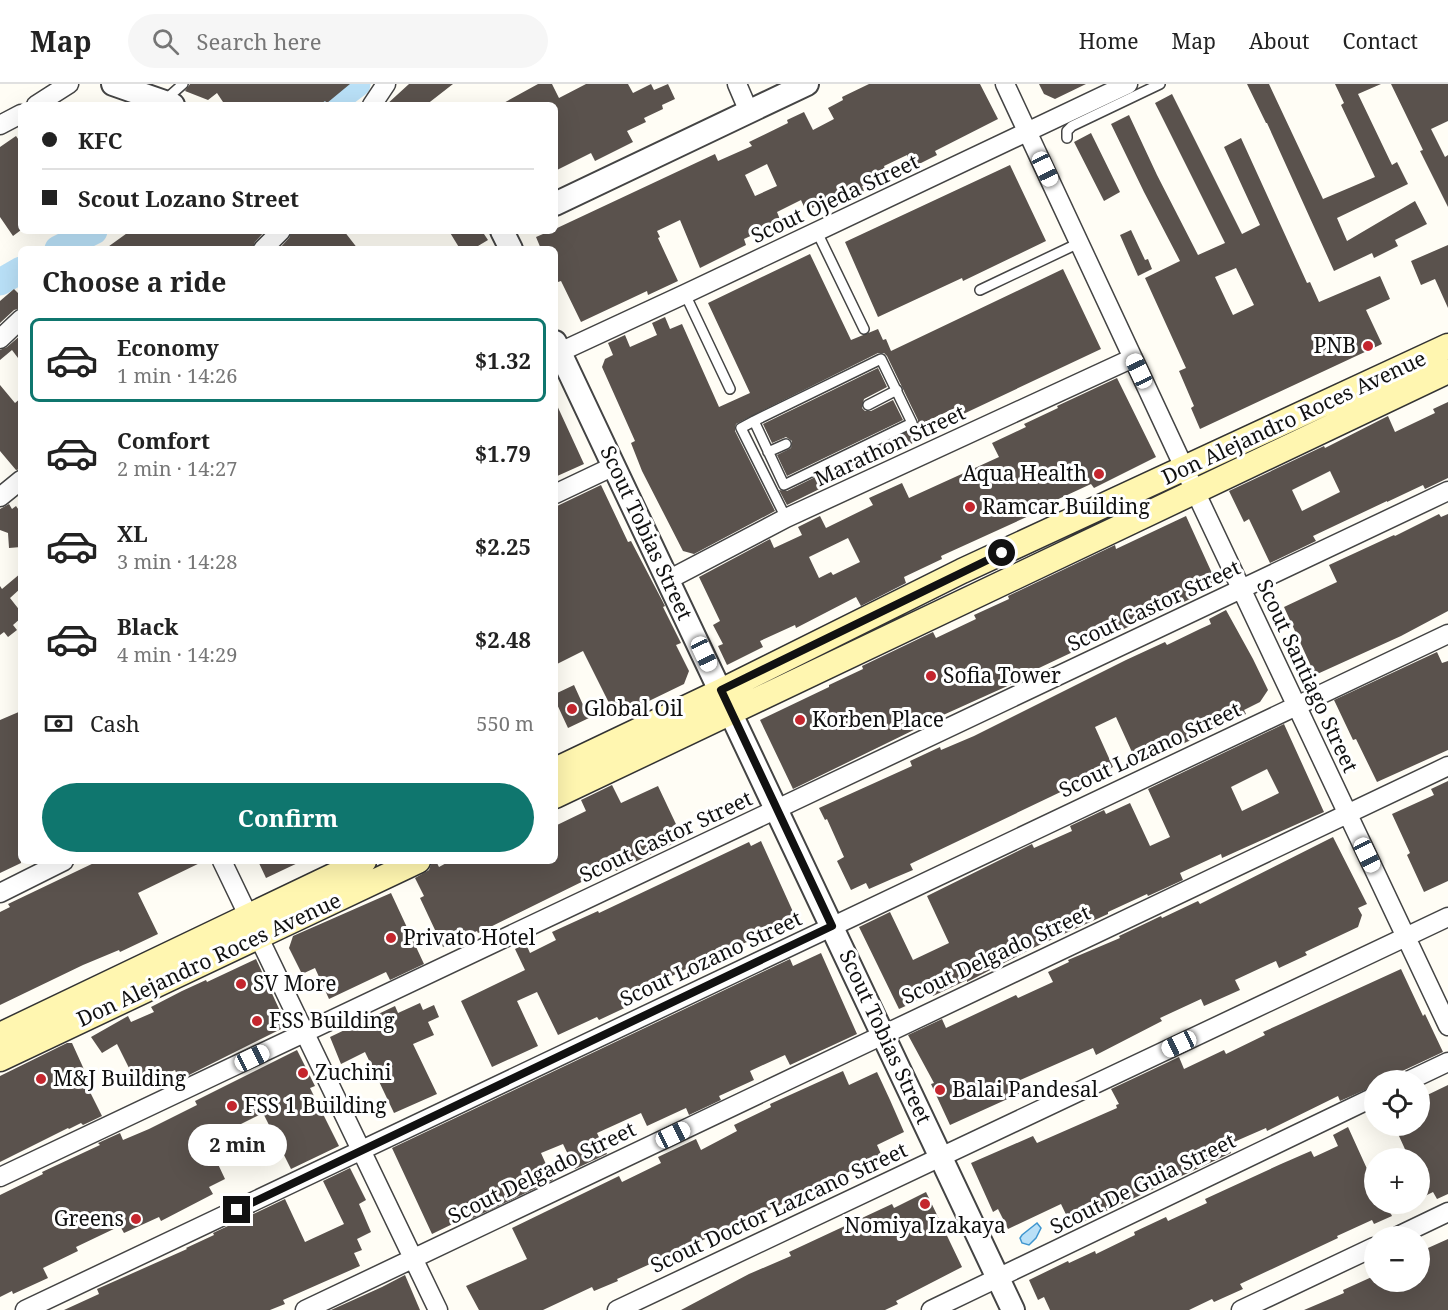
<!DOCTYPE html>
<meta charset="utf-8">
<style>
:root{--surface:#fff;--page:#f6f6f6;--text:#222;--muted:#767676;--line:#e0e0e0;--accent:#0f766e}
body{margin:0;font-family:"Noto Serif",serif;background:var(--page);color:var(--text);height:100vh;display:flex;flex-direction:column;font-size:22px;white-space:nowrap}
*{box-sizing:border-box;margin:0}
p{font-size:20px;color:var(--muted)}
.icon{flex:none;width:33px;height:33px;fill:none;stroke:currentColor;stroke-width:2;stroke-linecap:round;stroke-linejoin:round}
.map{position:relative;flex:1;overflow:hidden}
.sheet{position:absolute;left:18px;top:162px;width:540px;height:618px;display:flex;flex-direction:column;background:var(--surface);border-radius:9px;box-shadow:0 6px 24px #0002}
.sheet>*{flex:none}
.hud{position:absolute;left:18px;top:18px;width:540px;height:132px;border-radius:9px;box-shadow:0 6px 24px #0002;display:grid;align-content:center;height:132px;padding:0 24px;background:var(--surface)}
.buttons{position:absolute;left:1364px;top:986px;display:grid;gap:12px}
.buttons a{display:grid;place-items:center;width:66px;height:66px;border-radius:50%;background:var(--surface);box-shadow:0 6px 24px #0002;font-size:30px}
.end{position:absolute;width:27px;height:27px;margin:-14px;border:8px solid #111;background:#fff;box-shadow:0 0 0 3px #fff}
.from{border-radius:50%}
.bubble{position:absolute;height:42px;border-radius:21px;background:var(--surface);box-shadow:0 6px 24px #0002;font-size:20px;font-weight:700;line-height:42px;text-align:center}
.car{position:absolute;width:18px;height:36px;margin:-18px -9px;border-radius:8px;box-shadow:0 0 4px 2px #0007;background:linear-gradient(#fff 24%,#345 0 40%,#fff 0 76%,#345 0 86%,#fff 0)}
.hud b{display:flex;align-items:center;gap:21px;height:57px;font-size:22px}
.hud b+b{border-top:2px solid var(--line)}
.hud i{width:15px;height:15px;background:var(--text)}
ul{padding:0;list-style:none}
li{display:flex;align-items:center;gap:18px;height:84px;margin:0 12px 9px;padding:0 12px;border:3px solid transparent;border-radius:9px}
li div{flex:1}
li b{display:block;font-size:22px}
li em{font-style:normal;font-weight:700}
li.current{border-color:var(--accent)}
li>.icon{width:54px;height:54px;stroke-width:1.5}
h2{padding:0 24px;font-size:27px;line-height:72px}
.pay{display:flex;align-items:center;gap:15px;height:66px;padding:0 24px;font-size:22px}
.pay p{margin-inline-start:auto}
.cta{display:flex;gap:12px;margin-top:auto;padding:12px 24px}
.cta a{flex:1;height:69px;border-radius:36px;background:var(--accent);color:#fff;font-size:24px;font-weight:700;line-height:69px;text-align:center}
header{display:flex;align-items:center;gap:36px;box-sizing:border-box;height:84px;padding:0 30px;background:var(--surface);border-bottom:2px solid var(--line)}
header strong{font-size:28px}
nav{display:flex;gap:33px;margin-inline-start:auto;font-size:21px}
.search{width:420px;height:54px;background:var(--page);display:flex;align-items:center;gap:15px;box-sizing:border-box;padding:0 21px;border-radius:33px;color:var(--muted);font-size:22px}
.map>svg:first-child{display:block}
.water{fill:#b9e0f7;stroke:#3f96cf;stroke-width:1.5}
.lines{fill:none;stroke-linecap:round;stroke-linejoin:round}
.river{stroke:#b9e0f7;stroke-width:27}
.building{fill:#5a524d;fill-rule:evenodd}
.service-casing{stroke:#444;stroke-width:12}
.minor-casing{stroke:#444;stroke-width:21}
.tertiary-casing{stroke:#444;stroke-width:26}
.secondary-casing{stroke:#333;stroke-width:27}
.service{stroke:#fff;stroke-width:9}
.minor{stroke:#fff;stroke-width:18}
.tertiary{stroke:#fff;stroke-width:22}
.secondary{stroke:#fff6b0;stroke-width:24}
.route{stroke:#111;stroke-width:8}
.poi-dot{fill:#c4262e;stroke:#fff;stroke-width:2}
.labels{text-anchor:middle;stroke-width:6;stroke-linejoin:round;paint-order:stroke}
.street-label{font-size:21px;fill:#111;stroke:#fff}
.poi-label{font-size:21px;fill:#111;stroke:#fff;text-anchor:start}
</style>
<header>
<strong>Map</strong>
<div class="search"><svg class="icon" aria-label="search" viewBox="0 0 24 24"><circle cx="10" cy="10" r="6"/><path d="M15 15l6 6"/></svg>Search here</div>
<nav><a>Home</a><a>Map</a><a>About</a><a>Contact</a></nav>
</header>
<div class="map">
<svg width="1448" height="1226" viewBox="0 0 1448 1226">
<rect width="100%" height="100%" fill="#fffdf5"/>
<!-- water -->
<path class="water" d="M 1037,1139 L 1041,1144 L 1036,1154 L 1029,1161 L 1022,1159 L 1020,1154 L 1022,1151 Z"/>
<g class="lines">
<!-- river -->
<path class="river" d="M 329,21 L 357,0
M 58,165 L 94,147
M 0,198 L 21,186"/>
</g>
<!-- building -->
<path class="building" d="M 190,0 L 350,0 L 327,19 L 325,17 L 319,21 L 225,21 L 217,9 L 208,16 L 185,7 Z
M 409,0 L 453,0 L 426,21 L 386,21 Z
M 538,0 L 552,0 L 559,14 L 586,0 L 628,0 L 633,9 L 651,0 L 654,6 L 668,0 L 675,15 L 662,21 L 663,25 L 644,34 L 646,38 L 627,47 L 633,58 L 595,77 L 591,69 L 555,87 L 555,21 L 500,21 Z
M 869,0 L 980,0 L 998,35 L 935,67 L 937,71 L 913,83 L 907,71 L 884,82 L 887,89 L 862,102 L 864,107 L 836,121 L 833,114 L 806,127 L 801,116 L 777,128 L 781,138 L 744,155 L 746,161 L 700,184 L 680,136 L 657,147 L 660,153 L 658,154 L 678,197 L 648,211 L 647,207 L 581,238 L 561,197 L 555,199 L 555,165 L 541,165 L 536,153 L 550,147 L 555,147 L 555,145 L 715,70 L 718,77 L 752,62 L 749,58 L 788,39 L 787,36 L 804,28 L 813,46 L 834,35 L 828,24 L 843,16 L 842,13 ZM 767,80 L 777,102 L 755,112 L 745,91 Z
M 1039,0 L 1086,0 L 1055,15 L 1044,10 Z
M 1247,0 L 1269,0 L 1323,115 L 1375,93 L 1341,21 L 1344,19 L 1335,0 L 1381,0 L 1358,10 L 1392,81 L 1397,78 L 1408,100 L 1337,134 L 1347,157 L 1415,117 L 1427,140 L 1395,156 L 1398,162 L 1374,174 L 1372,169 L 1334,187 L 1267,39 L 1266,39 Z
M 1391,0 L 1448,0 L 1448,37 L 1431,45 L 1445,73 L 1448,71 L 1448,123 L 1420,67 L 1423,66 Z
M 1172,10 L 1242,150 L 1260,141 L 1224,63 L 1241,54 L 1307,199 L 1310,198 L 1319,218 L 1380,192 L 1390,215 L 1366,226 L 1382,260 L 1200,345 L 1191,324 L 1194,322 L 1179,287 L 1186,284 L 1145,194 L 1180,177 L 1144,108 L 1111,40 L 1129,31 L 1157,91 L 1198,171 L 1225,159 L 1155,19 ZM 1236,184 L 1254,221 L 1233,231 L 1215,193 Z
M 1091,49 L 1120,108 L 1104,117 L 1074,58 Z
M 16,52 L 21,59 L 21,146 L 13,152 L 0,133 L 0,63 Z
M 1010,81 L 1046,157 L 963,197 L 962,194 L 878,233 L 845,158 Z
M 1131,146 L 1145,176 L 1148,175 L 1152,185 L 1138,192 L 1120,151 Z
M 130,147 L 265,147 L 255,158 L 252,165 L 105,165 Z
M 292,147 L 344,147 L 358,165 L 279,165 L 289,154 Z
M 449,147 L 482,147 L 488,156 L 473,165 L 460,165 Z
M 1448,161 L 1448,224 L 1435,195 L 1421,201 L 1411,177 Z
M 810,170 L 851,256 L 878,245 L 883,256 L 886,255 L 891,267 L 1063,185 L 1101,265 L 959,332 L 955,324 L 925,338 L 931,350 L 787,421 L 779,406 L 787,407 L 918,342 L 918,336 L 887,272 L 884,269 L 878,269 L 736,340 L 735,347 L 775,427 L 694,470 L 683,467 L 642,387 L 631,359 L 635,357 L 602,283 L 605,275 L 613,271 L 608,259 L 625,251 L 630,263 L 657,251 L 652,239 L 665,233 L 670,245 L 682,240 L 719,323 L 750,309 L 708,219 Z
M 14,205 L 21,212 L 21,224 L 14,226 L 0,239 L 0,217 Z
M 21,251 L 21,278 L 12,266 L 0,276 L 0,266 L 7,263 Z
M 878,284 L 887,303 L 864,315 L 862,324 L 865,327 L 871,327 L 893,316 L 903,336 L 787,392 L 777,371 L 791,364 L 792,357 L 786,353 L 772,359 L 763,340 Z
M 1117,294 L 1156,373 L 1094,404 L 1091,400 L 1052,418 L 1053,421 L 941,472 L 942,475 L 904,493 L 906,499 L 861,522 L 856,513 L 796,544 L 795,541 L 760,557 L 763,563 L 727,581 L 718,562 L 723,560 L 713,541 L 720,537 L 699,493 L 770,455 L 774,464 L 802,451 L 798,443 L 820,432 L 826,444 L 873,421 L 869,414 L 902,399 L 909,414 L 999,373 L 992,359 L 1026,343 L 1024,340 L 1058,324 L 1057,322 ZM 848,454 L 860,478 L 833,491 L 831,488 L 819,494 L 809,473 Z
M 0,301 L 15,319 L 21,314 L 21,385 L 16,386 L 0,367 Z
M 555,317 L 584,380 L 555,393 Z
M 1448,318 L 1448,394 L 1425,405 L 1423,401 L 1387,418 L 1387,417 L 1313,452 L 1316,457 L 1270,479 L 1249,435 L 1244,438 L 1229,407 L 1324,362 L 1325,364 L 1388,332 L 1395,348 L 1435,329 L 1433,325 ZM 1330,387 L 1340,408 L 1302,427 L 1292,406 Z
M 601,401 L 628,458 L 631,457 L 665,522 L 663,523 L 681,559 L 676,561 L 689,587 L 684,600 L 616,633 L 583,567 L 555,581 L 555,423 Z
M 9,420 L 12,425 L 16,422 L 21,429 L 21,463 L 9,464 L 8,449 L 0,446 L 0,425 Z
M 1439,430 L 1441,433 L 1448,430 L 1448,527 L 1401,552 L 1315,591 L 1284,523 L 1337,498 L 1329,481 L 1394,451 L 1395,452 Z
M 1186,432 L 1216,498 L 1194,509 L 1196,512 L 1186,517 L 1077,566 L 1039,584 L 1041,587 L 921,641 L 922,642 L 793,705 L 760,636 L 829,603 L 829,601 L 863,585 L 862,582 L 933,548 L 936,554 L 976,535 L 974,531 L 1009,515 L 1008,512 L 1115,461 L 1116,465 Z
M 21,489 L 21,504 L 10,514 L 21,528 L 21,534 L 13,541 L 17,546 L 8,553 L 4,548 L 0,551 L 0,502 L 2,505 Z
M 1226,526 L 1253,575 L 1268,606 L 1260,618 L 1244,626 L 1246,630 L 1174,664 L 1173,660 L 1136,677 L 1116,633 L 1095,643 L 1113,683 L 910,780 L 913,786 L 894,794 L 869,805 L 866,799 L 851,806 L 837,777 L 844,773 L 827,735 L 825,736 L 819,724 L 912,682 L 910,677 L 940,663 L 941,666 L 974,652 L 1126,576 L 1165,558 L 1167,561 L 1200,545 L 1211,540 L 1209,535 Z
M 1437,568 L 1442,579 L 1448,577 L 1448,666 L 1377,698 L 1356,655 L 1353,656 L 1334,616 Z
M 574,601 L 589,634 L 568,644 L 555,616 L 555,610 Z
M 21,627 L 21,779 L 0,789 L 0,636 Z
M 1284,640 L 1324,728 L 1222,774 L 1221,770 L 1180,789 L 1183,796 L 1148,812 L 1147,810 L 1108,828 L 1108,830 L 1035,863 L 967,898 L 967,896 L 933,912 L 932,910 L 899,925 L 859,843 L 890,828 L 913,876 L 949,859 L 927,812 L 1032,760 L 1034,764 L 1072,747 L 1070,742 L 1104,726 L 1106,730 L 1130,719 L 1150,762 L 1170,753 L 1148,705 ZM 1267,685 L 1279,709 L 1242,727 L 1231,703 Z
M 1448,697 L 1448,797 L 1424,808 L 1407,771 L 1410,769 L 1392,730 L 1434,711 L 1431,705 Z
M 612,701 L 621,719 L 658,702 L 683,755 L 616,787 L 614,782 L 478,849 L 477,847 L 443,863 L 420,814 L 424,812 L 415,794 L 429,786 L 432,777 L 436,777 L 439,783 L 450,777 L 555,777 L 555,742 L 586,727 L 581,716 Z
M 1333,753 L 1367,820 L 1358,824 L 1362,831 L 1358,843 L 1305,868 L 1307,871 L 1279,884 L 1276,877 L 1235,896 L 1240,906 L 1204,922 L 1201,915 L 1160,934 L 1162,937 L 1096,971 L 1093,964 L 1018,997 L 1023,1008 L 950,1041 L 931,1000 L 934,999 L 908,951 L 942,935 L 946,944 L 1016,911 L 1018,914 L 1053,898 L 1048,888 L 1069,878 L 1068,876 L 1120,854 L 1119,852 L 1161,832 L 1162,834 L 1198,817 L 1200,820 Z
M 761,757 L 794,830 L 760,848 L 761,852 L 698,879 L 628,914 L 631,921 L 599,936 L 597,933 L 558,951 L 537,908 L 517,917 L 538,962 L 492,983 L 461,917 L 525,886 L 515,865 L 526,860 L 530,869 L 556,856 L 552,848 L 598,827 L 599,829 L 749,758 L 751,762 Z
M 98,777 L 204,777 L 138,809 L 158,850 L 120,868 L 119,866 L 83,881 L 0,921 L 0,828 L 10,823 L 8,820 Z
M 258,777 L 302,777 L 266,794 Z
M 391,809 L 424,880 L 390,896 L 386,888 L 329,915 L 315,884 L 302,890 L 289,864 L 293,852 Z
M 821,869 L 857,950 L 790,981 L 785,971 L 750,987 L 754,996 L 719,1012 L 721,1016 L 689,1031 L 686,1024 L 647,1042 L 641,1029 L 597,1049 L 607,1070 L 575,1085 L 563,1060 L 541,1069 L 553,1096 L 471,1135 L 469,1132 L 432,1150 L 392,1064 L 790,875 L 793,882 Z
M 256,875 L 287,942 L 179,996 L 175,986 L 138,1002 L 117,960 L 102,969 L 91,953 L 128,932 L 131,938 L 154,928 L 151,923 L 182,907 L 206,896 L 207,898 Z
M 1401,885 L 1423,932 L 1425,930 L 1443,968 L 1383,996 L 1374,996 L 1374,1002 L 1340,1017 L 1338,1012 L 1267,1047 L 1266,1044 L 1227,1061 L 1231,1069 L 1072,1143 L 1061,1120 L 1008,1145 L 998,1125 L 993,1128 L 971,1079 L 1033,1052 L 1037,1059 L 1117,1024 L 1116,1021 L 1119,1020 L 1111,1005 L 1179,973 L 1184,985 L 1224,966 L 1226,970 L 1265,951 L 1263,948 Z
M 420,919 L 423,926 L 434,921 L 439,933 L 428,938 L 434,951 L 413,960 L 437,1010 L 394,1029 L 365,968 L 341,980 L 330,953 L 395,922 L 398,929 Z
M 67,959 L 72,959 L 87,992 L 83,994 L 102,1032 L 83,1041 L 81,1039 L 69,1045 L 68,1044 L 0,1078 L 0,992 Z
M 297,966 L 315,1002 L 310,1004 L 339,1062 L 291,1085 L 263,1029 L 215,1053 L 225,1074 L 217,1078 L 225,1095 L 209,1103 L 213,1110 L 161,1137 L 159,1133 L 124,1149 L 120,1142 L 76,1163 L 78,1167 L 43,1184 L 48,1194 L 13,1210 L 12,1207 L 0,1213 L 0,1111 L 43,1090 L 42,1088 L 100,1061 L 98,1059 L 120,1049 L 123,1056 L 149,1045 L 197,1021 L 195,1017 Z
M 843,987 L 849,1001 L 877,988 L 890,1016 L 904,1048 L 877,1061 L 882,1072 L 765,1128 L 617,1195 L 618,1197 L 594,1207 L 592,1203 L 543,1226 L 479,1226 L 466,1202 L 527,1175 L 512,1144 L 619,1092 L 622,1098 L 661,1079 L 658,1073 L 696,1055 L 701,1066 L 737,1047 L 734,1041 L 771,1023 L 770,1020 Z
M 1448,1001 L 1448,1110 L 1437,1115 L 1433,1108 L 1419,1115 L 1419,1074 L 1409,1074 L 1394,1041 L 1419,1041 L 1419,1015 Z
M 1348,1043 L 1368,1087 L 1374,1085 L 1374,1119 L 1410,1119 L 1390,1128 L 1392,1132 L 1374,1140 L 1372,1136 L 1337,1152 L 1338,1154 L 1240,1200 L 1243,1205 L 1214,1218 L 1212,1215 L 1189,1226 L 1050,1226 L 1044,1213 L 1038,1216 L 1029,1196 L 1068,1177 L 1069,1179 L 1095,1167 L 1096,1170 L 1135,1151 L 1134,1148 L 1166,1133 L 1168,1137 L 1207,1119 L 1205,1115 L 1281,1080 L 1311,1067 L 1314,1073 L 1338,1062 L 1333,1051 Z
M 350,1084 L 366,1116 L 359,1120 L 371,1148 L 357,1155 L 362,1166 L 354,1169 L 360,1182 L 283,1216 L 285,1220 L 270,1226 L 64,1226 L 99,1210 L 97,1205 L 187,1165 L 186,1164 L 214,1151 L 213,1149 L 285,1115 L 305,1158 L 344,1140 L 323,1097 Z
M 926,1108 L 962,1183 L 896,1217 L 898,1220 L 885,1226 L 681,1226 L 749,1190 L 791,1172 L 789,1168 L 892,1120 L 894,1124 Z
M 1448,1155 L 1448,1226 L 1304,1226 L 1344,1209 L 1343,1206 L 1374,1192 L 1374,1197 L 1419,1197 L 1419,1168 Z
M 405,1191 L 420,1226 L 331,1226 L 382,1203 Z"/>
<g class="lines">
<!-- service casing -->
<g class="service-casing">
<path id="service" d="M 165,16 L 183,0
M 1067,54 L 1067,47 L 1072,42 L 1160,0
M 817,148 L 864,245
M 980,206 L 1079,159
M 685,210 L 730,305
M 868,321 L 897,306
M 754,337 L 784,401 L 912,339 L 881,275 L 754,337 L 741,344 L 786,434
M 768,368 L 786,360"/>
</g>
<!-- minor casing -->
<g class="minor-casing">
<path id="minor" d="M 737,0 L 749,28
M 1005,0 L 1195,407 L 1448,942
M 36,21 L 69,0
M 372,21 L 386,0
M 0,41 L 21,30
M 263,165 L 281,147
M 0,255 L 21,235
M 560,268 L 685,210 L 1128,0
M 555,410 L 614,382
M 0,413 L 21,396
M 668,496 L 786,434 L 1133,274
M 222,777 L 438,1226
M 0,809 L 64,777
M 1410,996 L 1448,978
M 0,1093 L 1448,407
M 1398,1152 L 1448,1128
M 25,1226 L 1448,550
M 305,1226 C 686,1045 1067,863 1448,682
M 617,1226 L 1448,833
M 931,1226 L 1374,1013
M 1241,1226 L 1374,1163"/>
</g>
<!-- tertiary casing -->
<g class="tertiary-casing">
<path id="tertiary" d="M 113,0 L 173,21
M 555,120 L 807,0
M 502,147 L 511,165
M 555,258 L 1013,1226"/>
</g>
<!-- secondary casing -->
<g class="secondary-casing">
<path id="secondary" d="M 555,686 L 721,607 L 962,487 L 1448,262
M 555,712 L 1448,287
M 0,951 L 364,777
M 0,975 L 418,777"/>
</g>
<!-- service -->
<use href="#service" class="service"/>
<!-- minor -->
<use href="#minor" class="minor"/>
<!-- tertiary -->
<use href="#tertiary" class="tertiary"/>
<!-- secondary -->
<use href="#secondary" class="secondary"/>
</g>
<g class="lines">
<!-- route -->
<path class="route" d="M 237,1126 L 832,842 L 721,606 L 1002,469"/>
</g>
<!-- markers -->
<g class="poi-dot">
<circle cx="1368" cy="262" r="6"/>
<circle cx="1099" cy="390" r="6"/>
<circle cx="970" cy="423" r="6"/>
<circle cx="931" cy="592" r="6"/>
<circle cx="572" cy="625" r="6"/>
<circle cx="800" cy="636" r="6"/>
<circle cx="391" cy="854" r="6"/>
<circle cx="241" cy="900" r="6"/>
<circle cx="257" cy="937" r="6"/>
<circle cx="303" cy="989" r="6"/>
<circle cx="41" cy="995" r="6"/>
<circle cx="940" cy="1006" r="6"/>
<circle cx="232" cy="1022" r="6"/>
<circle cx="925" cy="1120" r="6"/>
<circle cx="136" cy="1135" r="6"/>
</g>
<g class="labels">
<!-- street labels -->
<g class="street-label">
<text transform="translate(835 115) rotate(-25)" y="7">Scout Ojeda Street</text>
<text transform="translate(1294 334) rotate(-25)" y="7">Don Alejandro Roces Avenue</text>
<text transform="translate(890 362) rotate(-25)" y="7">Marathon Street</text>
<text transform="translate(646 449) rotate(65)" y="7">Scout Tobias Street</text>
<text transform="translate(1154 522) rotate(-25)" y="7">Scout Castor Street</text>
<text transform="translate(1307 592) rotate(65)" y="7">Scout Santiago Street</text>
<text transform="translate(1150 666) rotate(-25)" y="7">Scout Lozano Street</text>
<text transform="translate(666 753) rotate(-25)" y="7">Scout Castor Street</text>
<text transform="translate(996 871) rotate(-25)" y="7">Scout Delgado Street</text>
<text transform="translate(711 875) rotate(-25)" y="7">Scout Lozano Street</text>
<text transform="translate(209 876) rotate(-25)" y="7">Don Alejandro Roces Avenue</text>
<text transform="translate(885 953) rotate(65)" y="7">Scout Tobias Street</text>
<text transform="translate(542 1089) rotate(-26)" y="7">Scout Delgado Street</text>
<text transform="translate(1143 1100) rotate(-26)" y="7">Scout De Guia Street</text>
<text transform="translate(779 1124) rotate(-25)" y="7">Scout Doctor Lazcano Street</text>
</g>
<!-- poi labels -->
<g class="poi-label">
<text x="1356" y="269" text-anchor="end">PNB</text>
<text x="1087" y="397" text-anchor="end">Aqua Health</text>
<text x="982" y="430">Ramcar Building</text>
<text x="943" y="599">Sofia Tower</text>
<text x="584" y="632">Global Oil</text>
<text x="812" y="643">Korben Place</text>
<text x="403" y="861">Privato Hotel</text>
<text x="253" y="907">SV More</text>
<text x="269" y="944">FSS Building</text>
<text x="315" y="996">Zuchini</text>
<text x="53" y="1002">M&amp;J Building</text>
<text x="952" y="1013">Balai Pandesal</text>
<text x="244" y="1029">FSS 1 Building</text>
<text x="124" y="1142" text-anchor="end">Greens</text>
<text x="925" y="1149" text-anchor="middle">Nomiya Izakaya</text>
</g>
</g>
</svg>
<div class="buttons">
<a><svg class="icon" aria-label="locate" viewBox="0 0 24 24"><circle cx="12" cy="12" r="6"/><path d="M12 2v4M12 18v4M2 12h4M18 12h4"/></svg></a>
<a>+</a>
<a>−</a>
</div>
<i class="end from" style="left:1002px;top:469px"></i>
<i class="end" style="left:237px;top:1126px"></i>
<div class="bubble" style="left:188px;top:1040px;width:99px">2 min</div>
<i class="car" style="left:1045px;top:85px;rotate:155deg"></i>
<i class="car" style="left:1139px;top:287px;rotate:335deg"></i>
<i class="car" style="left:704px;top:570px;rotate:155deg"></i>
<i class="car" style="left:1367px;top:771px;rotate:154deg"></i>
<i class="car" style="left:1179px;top:960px;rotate:245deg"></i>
<i class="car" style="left:252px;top:974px;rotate:64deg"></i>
<i class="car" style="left:673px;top:1051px;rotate:64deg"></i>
<div class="hud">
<b><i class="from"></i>KFC</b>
<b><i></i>Scout Lozano Street</b>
</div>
<section class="sheet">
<h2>Choose a ride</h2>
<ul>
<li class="current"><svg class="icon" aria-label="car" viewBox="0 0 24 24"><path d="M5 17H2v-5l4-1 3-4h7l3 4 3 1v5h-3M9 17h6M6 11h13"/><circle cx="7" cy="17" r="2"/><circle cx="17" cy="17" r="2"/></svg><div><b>Economy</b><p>1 min · 14:26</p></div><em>$1.32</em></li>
<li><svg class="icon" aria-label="car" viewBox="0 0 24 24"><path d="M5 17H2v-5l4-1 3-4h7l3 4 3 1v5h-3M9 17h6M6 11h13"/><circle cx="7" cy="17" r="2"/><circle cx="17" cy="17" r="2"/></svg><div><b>Comfort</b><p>2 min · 14:27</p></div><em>$1.79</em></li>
<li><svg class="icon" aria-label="car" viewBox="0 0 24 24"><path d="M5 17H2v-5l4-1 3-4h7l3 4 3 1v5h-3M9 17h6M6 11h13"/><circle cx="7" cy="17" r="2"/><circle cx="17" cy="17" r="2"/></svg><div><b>XL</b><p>3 min · 14:28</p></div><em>$2.25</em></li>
<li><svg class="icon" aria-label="car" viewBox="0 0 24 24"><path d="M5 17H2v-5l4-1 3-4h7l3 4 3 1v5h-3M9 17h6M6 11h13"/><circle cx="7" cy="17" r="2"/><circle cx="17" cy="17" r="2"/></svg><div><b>Black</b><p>4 min · 14:29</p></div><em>$2.48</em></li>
</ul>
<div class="pay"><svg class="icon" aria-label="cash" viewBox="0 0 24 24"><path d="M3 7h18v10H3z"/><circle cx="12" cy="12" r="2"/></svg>Cash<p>550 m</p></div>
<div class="cta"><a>Confirm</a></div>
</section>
</div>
